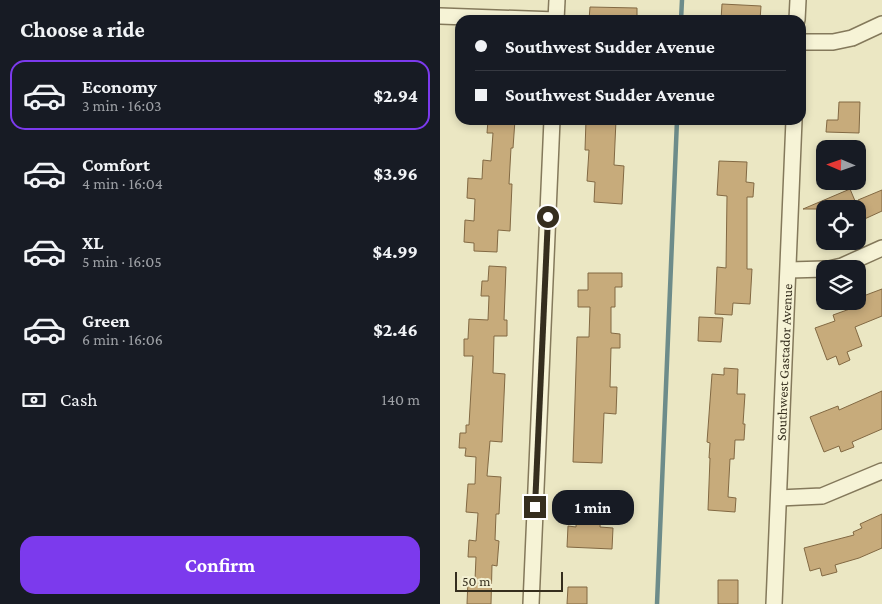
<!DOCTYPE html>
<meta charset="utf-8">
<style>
:root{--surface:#171b24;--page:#20242c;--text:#f1f3f6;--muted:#9ea1a6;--line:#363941;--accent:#7c3aed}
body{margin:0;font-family:"Crimson Pro",serif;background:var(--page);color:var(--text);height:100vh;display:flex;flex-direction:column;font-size:19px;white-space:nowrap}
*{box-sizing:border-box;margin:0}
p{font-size:16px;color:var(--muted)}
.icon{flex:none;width:28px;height:28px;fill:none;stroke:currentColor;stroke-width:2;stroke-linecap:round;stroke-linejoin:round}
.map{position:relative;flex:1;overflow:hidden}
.drawer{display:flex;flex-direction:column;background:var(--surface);width:440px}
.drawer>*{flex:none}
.banner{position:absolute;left:15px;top:15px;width:351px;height:110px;border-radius:15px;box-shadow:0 2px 8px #0003;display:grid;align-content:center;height:110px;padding:0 20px;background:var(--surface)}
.needle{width:32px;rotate:272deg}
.controls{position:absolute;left:376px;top:140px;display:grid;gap:10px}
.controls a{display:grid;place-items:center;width:50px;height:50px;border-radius:10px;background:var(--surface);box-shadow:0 2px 8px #0003;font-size:25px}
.scale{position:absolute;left:15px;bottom:12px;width:108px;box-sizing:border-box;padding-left:5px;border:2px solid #352e1e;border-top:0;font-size:14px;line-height:18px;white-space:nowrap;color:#352e1e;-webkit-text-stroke:4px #f3f0d2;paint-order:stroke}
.end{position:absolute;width:22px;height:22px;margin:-11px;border:6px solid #352e1e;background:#fff;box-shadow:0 0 0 2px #fff}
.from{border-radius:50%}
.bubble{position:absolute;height:35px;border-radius:15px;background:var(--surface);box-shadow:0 2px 8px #0003;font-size:16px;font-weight:700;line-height:35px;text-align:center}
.banner b{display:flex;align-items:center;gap:18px;height:48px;font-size:19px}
.banner b+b{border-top:1px solid var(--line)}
.banner i{width:12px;height:12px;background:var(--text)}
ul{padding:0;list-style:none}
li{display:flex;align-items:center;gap:15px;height:70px;margin:0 10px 8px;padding:0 10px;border:2px solid transparent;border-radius:15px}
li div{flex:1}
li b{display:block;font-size:19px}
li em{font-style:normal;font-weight:700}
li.selected{border-color:var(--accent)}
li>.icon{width:45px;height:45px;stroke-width:1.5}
h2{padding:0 20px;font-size:22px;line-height:60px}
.pay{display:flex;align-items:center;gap:12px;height:55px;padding:0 20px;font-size:19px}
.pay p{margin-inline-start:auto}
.button{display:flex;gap:10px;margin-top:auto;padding:10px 20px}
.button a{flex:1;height:58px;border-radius:15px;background:var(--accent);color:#fff;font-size:20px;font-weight:700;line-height:58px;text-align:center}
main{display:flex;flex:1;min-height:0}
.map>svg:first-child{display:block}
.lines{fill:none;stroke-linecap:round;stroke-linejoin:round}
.stream{stroke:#6d8c8a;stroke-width:4.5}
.building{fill:#c7ab7b;stroke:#826943}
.street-casing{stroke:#84795b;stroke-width:18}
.street{stroke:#f6f3d6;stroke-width:15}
.route{stroke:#352e1e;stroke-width:6}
.labels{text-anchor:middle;stroke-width:5;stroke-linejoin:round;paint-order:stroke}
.street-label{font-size:14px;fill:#352e1e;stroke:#f3f0d2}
</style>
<main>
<section class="drawer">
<h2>Choose a ride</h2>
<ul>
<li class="selected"><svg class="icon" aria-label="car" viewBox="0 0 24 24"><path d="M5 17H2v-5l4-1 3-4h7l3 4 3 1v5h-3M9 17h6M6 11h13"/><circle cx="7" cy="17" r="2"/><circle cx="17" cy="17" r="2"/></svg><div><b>Economy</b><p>3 min · 16:03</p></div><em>$2.94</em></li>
<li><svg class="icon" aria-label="car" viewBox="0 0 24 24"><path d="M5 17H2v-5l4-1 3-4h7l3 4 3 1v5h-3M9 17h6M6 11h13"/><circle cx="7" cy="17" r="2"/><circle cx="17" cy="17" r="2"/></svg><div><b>Comfort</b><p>4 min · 16:04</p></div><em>$3.96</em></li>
<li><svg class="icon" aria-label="car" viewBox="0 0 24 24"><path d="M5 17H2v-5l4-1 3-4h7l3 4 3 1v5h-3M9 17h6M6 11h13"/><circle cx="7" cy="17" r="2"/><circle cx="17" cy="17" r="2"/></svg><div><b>XL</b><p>5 min · 16:05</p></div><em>$4.99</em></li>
<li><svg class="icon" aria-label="car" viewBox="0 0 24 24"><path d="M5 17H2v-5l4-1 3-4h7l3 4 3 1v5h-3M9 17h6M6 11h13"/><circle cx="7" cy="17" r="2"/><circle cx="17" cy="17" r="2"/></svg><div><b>Green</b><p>6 min · 16:06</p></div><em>$2.46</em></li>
</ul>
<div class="pay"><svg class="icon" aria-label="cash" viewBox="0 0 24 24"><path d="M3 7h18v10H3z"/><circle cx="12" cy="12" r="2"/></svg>Cash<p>140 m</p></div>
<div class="button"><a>Confirm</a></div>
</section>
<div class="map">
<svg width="442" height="604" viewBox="0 0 442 604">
<rect width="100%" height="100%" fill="#ebe7c3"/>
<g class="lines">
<!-- stream -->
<path class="stream" d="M 241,20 L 242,0
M 217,604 L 237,120"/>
</g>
<!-- building -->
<path class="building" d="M 282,4 L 321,6 L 320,20 L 281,20 Z
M 150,7 L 197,8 L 197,20 L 149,20 Z
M 399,102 L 420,102 L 419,133 L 386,132 L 387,120 L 398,120 Z
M 48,120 L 75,120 L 73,148 L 71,148 L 69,184 L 72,184 L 70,231 L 58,230 L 57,252 L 34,251 L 34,243 L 24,242 L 25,220 L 34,221 L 35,199 L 27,198 L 28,178 L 42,179 L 43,160 L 51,161 L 53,133 L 47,133 Z
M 146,120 L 176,120 L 174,165 L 184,166 L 182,204 L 154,202 L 155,182 L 147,181 L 149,150 L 145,150 Z
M 279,161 L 307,162 L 306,182 L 314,183 L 313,197 L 307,197 L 307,269 L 312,269 L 310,304 L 293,303 L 292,315 L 275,314 L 277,267 L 286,268 L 287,196 L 277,195 Z
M 410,189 L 418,208 L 418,200 L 442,190 L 442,211 L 418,222 L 418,209 L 363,209 Z
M 49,266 L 66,267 L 64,320 L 67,320 L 67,336 L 54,336 L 53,373 L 65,374 L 62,442 L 50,441 L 47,476 L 61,477 L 59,514 L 56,514 L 55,540 L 59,541 L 57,566 L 52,565 L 51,604 L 27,604 L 28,580 L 35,580 L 36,557 L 28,557 L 29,540 L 36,541 L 38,513 L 26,512 L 28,484 L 35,484 L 36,457 L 25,456 L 26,448 L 19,448 L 20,433 L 26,433 L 26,425 L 29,425 L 33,356 L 24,356 L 24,339 L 28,339 L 29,319 L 48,320 L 49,296 L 41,296 L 42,281 L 48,281 Z
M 148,273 L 182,273 L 182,287 L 175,287 L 175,307 L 171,307 L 171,333 L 180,334 L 180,348 L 171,348 L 170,387 L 177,387 L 176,414 L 164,413 L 162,463 L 133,462 L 137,337 L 149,337 L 150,307 L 138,307 L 138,290 L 148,290 Z
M 442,289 L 442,316 L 415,327 L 422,346 L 407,352 L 410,360 L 399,365 L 396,356 L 387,360 L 375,328 L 395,321 L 393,315 L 421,305 L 418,298 Z
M 259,317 L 283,318 L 281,342 L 258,341 Z
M 284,368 L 298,369 L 297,394 L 305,394 L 303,424 L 305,424 L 304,440 L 295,440 L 294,459 L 290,459 L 288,497 L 296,498 L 295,512 L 268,510 L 270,458 L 269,458 L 270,443 L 267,442 L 272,374 L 284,375 Z
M 442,391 L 442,429 L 412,442 L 414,447 L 401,452 L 399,446 L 384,452 L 370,417 L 398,406 L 399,410 Z
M 137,504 L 161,505 L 160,527 L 173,528 L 172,549 L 127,547 L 128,526 L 136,527 Z
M 442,514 L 442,548 L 419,558 L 395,565 L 397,572 L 382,576 L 380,568 L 370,571 L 364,548 L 414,535 L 413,532 L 422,528 L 420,524 Z
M 278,580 L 298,580 L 298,604 L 278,604 Z
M 128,587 L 147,587 L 147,604 L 127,604 Z"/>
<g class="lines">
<!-- street casing -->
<g class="street-casing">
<g id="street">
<path d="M 0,16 L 116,20"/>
<path d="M 116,20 L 117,0"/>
<path d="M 357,20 L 358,0"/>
<path d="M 361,42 L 393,42 L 412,38 L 442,24"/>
<path d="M 389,269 L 402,266 L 442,248"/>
<path d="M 349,270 L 385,269"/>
<path d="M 339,498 L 382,496 L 442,471"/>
<path d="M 91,604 L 112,120"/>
<path id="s1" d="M 334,604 L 354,120"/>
</g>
</g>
<!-- street -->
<use href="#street" class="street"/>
</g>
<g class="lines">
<!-- route -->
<path class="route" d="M 95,507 L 108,217"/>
</g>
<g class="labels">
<!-- street labels -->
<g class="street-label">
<text dy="5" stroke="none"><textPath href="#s1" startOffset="242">Southwest Gastador Avenue</textPath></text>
</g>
</g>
</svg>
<div class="controls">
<a><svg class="needle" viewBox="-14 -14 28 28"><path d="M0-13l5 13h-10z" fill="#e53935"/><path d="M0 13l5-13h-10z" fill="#9ea1a6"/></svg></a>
<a><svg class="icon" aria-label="locate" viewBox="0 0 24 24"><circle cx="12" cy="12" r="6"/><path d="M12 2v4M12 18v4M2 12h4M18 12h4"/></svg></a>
<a><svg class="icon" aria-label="layers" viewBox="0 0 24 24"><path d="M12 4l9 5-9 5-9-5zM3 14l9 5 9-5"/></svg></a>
</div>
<div class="scale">50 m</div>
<i class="end from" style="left:108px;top:217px"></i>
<i class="end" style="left:95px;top:507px"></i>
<div class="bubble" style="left:112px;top:490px;width:82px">1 min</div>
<div class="banner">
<b><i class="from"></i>Southwest Sudder Avenue</b>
<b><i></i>Southwest Sudder Avenue</b>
</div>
</div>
</main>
